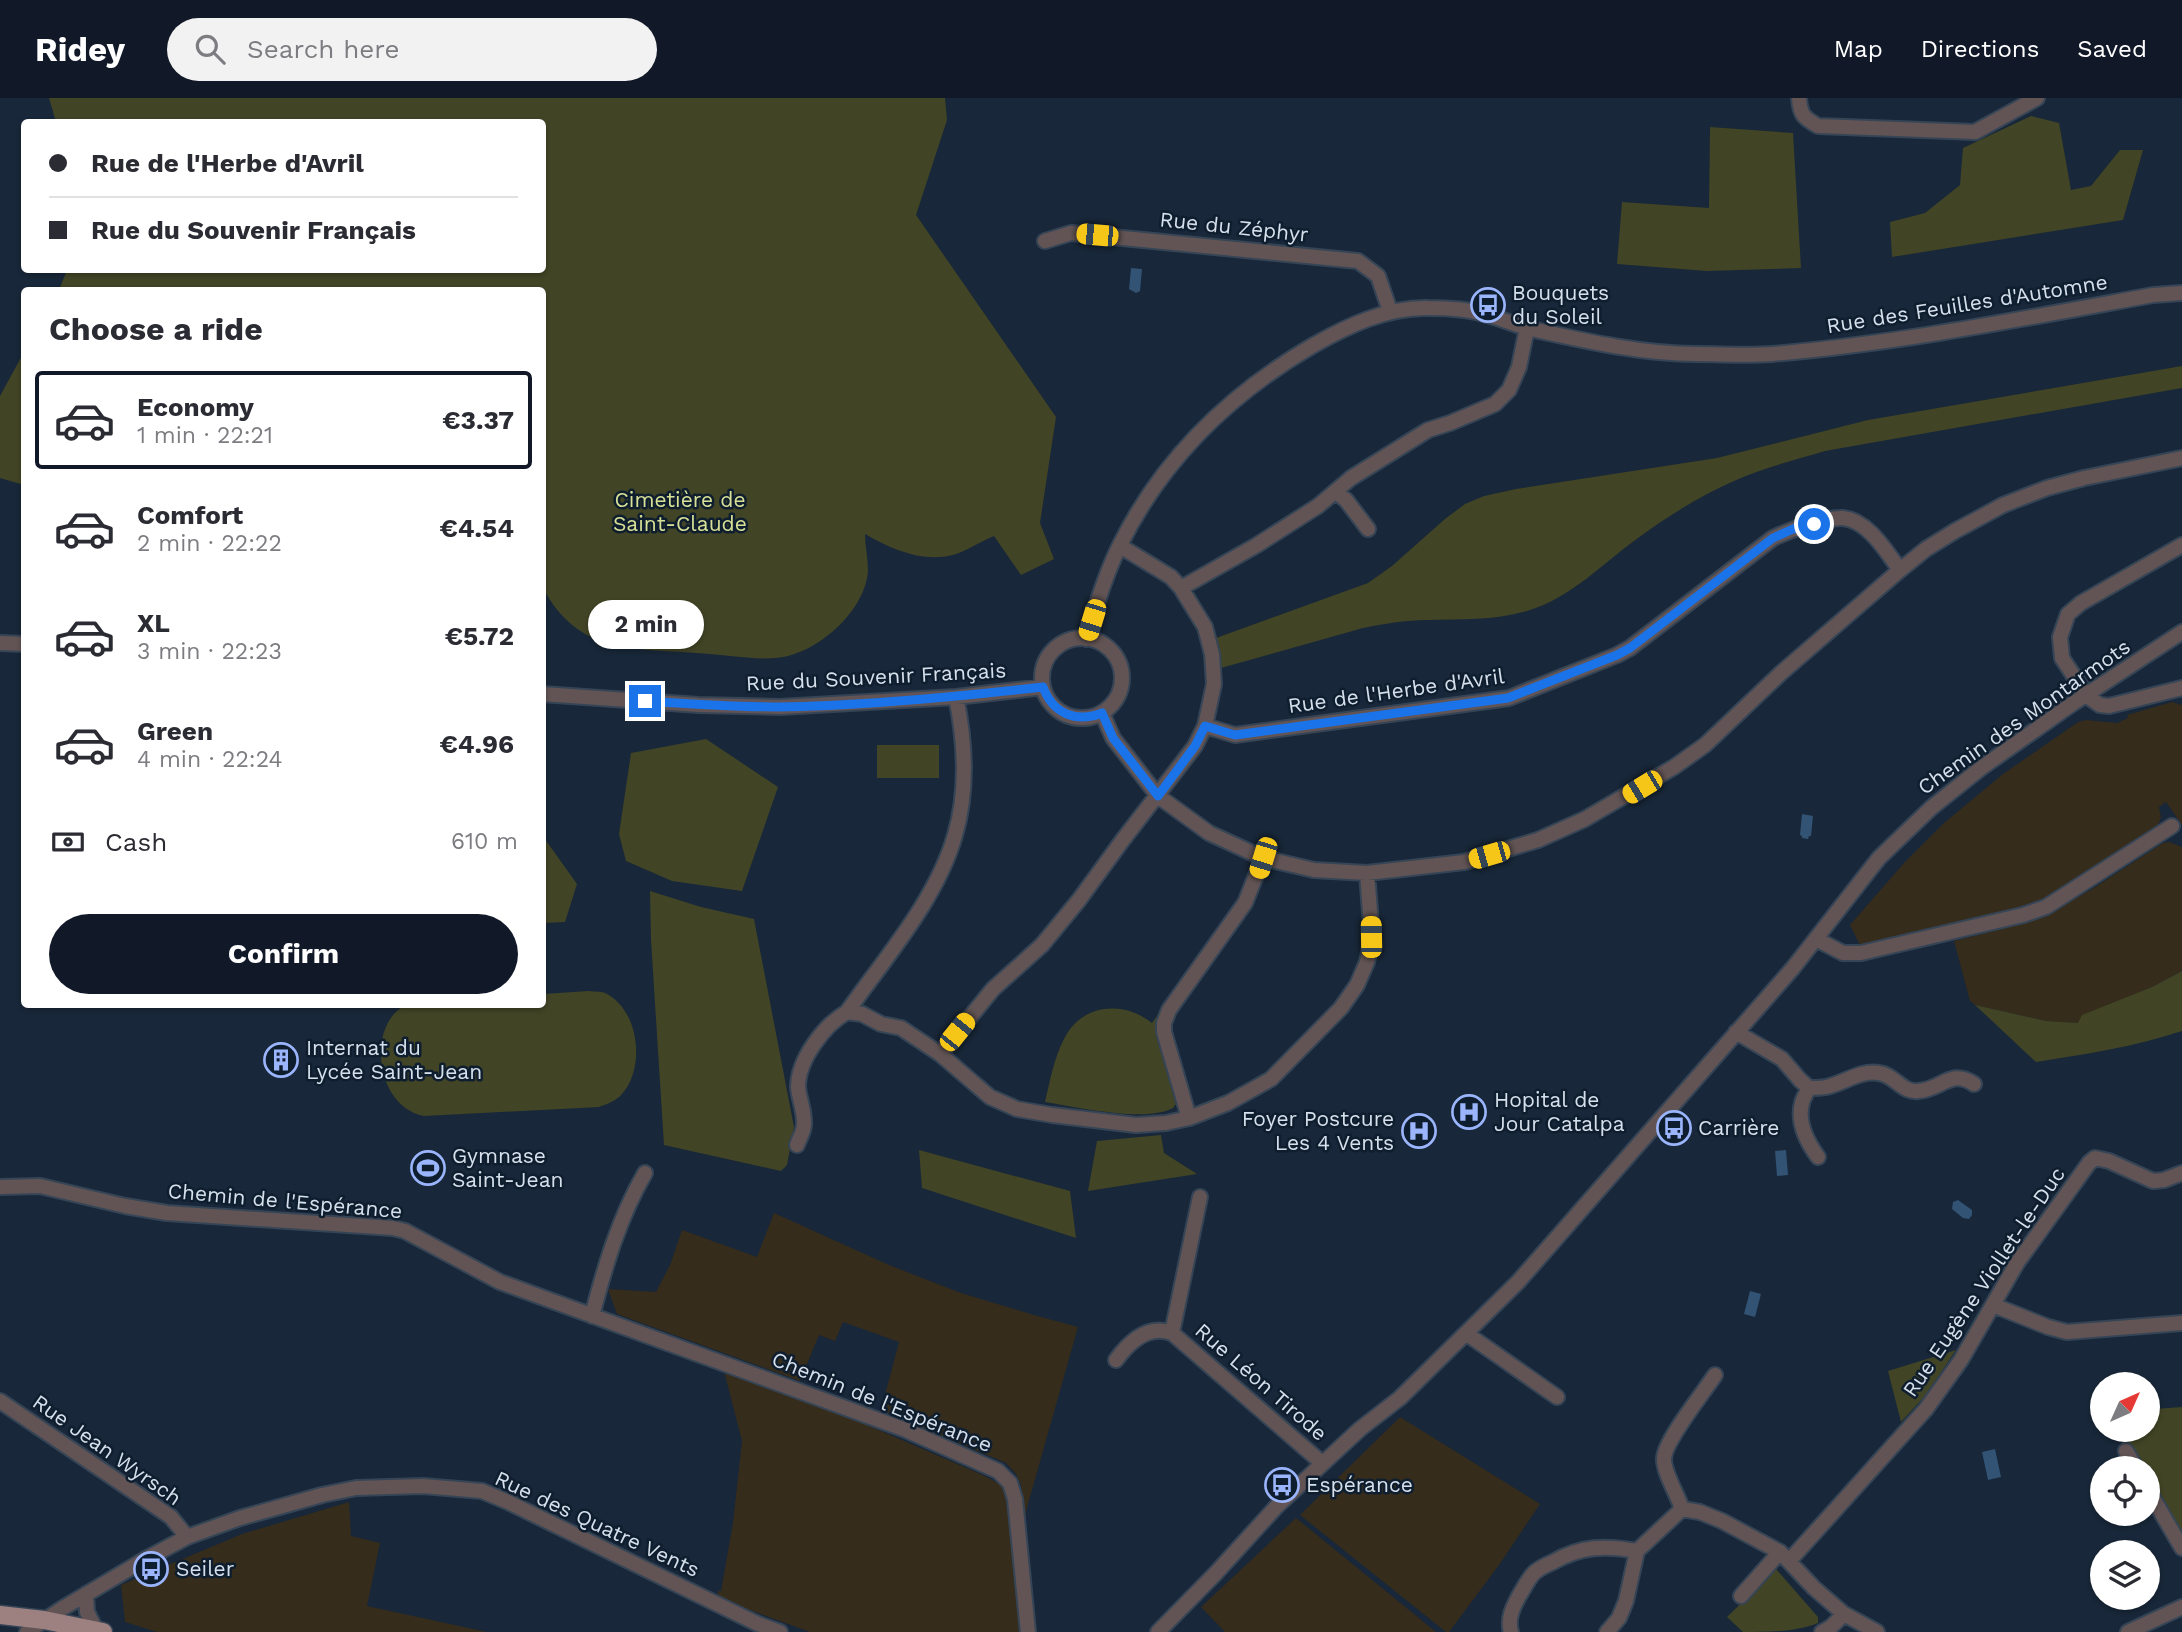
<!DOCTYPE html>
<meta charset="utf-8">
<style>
:root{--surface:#fff;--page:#f2f2f3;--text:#2b2b33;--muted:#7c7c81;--line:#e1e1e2;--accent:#111827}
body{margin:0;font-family:"Work Sans",sans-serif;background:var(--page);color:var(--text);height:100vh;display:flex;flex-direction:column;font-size:26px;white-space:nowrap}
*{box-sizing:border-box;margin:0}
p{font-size:23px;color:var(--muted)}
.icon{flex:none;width:38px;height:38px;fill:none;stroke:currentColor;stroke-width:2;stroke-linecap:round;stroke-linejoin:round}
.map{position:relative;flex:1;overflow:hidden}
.panel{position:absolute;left:21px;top:189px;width:525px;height:721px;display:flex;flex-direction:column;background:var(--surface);border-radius:7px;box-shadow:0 2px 5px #0004}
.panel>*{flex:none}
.top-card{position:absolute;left:21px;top:21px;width:525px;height:154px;border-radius:7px;box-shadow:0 2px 5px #0004;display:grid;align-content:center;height:154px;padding:0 28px;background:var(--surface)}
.needle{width:46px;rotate:45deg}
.buttons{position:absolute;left:2090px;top:1274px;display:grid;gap:14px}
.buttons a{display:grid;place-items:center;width:70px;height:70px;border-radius:50%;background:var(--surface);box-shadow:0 2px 5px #0004;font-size:35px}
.end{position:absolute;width:32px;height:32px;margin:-16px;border:9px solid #1a73e8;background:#fff;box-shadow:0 0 0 4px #fff}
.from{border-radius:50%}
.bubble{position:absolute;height:49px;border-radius:24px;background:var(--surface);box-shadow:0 2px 5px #0004;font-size:23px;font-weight:700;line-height:49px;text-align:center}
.car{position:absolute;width:21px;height:42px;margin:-21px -10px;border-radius:9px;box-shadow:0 0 5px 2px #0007;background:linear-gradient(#f5c518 24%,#345 0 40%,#f5c518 0 76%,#345 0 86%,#f5c518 0)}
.top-card b{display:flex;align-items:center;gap:24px;height:66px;font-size:26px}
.top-card b+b{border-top:2px solid var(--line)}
.top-card i{width:18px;height:18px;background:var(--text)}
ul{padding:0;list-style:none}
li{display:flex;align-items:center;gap:21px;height:98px;margin:0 14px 10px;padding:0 14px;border:4px solid transparent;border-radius:7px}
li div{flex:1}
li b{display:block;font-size:26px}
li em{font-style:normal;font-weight:700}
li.active{border-color:var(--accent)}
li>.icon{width:63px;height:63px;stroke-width:1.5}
h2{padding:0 28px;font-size:32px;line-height:84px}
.pay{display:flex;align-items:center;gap:18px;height:77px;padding:0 28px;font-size:26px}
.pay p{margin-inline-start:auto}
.primary-button{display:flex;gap:14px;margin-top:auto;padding:14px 28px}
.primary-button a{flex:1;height:80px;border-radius:42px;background:var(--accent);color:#fff;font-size:28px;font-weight:700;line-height:80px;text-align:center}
header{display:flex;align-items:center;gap:42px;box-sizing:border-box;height:98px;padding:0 35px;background:var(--accent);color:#fff}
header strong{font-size:33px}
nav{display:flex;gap:38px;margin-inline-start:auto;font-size:24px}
.search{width:490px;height:63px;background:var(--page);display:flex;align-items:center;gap:18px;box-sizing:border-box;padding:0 24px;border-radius:38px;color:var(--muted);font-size:26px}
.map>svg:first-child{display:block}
.industrial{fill:#352c1c}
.green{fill:#414425}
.water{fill:#325374}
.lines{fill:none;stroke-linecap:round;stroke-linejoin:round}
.minor-casing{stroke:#364556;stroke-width:18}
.major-casing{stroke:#364556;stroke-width:21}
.minor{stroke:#625454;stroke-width:14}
.major{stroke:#9d8181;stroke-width:18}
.route{stroke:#1a73e8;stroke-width:9}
.labels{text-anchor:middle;stroke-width:5;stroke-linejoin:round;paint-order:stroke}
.street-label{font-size:21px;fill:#d6e0ec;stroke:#0f1e2f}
.poi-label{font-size:21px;fill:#d6e0ec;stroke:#0f1e2f;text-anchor:start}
.park-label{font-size:21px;fill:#d9e196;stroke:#0f1e2f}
</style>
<header>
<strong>Ridey</strong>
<div class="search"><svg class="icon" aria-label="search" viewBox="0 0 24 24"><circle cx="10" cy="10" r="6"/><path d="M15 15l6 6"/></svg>Search here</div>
<nav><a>Map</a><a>Directions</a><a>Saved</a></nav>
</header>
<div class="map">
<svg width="2182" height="1534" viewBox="0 0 2182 1534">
<rect width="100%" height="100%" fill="#182739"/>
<!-- industrial -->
<path class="industrial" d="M 2172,604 L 2182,607 L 2182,727 L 2166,704 L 2159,709 L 2161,719 L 2157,730 L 2073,785 L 2043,801 L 1999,816 L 1860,847 L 1850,827 L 1904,765 L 1944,725 L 2003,676 L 2078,624 L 2086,622 L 2117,625 L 2128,620 L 2127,617 Z
M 2169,744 L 2182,749 L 2182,873 L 2152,889 L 2083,919 L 2078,925 L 2046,923 L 1975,907 L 1970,903 L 1954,843 L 2021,826 L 2045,818 L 2092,791 L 2163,745 Z
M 774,1115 L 889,1167 L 961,1195 L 1034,1217 L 1078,1229 L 1026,1413 L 1025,1430 L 1021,1387 L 1016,1376 L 1006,1365 L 881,1312 L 899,1244 L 843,1224 L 835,1243 L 819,1237 L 800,1283 L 617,1216 L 608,1191 L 656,1194 L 670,1167 L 682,1132 L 757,1159 Z
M 724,1273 L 851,1320 L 985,1378 L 1003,1388 L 1007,1393 L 1011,1406 L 1019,1534 L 810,1534 L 717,1500 L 718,1493 L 721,1493 L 733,1425 L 742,1343 Z
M 1400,1319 L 1540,1406 L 1499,1467 L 1449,1534 L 1446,1534 L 1300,1417 Z
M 349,1404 L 351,1438 L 380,1445 L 367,1508 L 487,1534 L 157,1534 L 125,1524 L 121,1487 L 242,1436 Z
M 1296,1420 L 1436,1534 L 1225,1534 L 1201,1509 Z"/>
<!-- green -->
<path class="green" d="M 49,0 L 945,0 L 947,22 L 916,117 L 1056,319 L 1040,425 L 1054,461 L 1021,477 L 994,438 C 982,443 971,450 959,455 C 927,467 893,452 865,436 C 865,448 868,461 868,473 C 865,514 816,557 776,560 C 753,562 720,556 696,555 C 631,550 578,556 543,490 L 542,192 L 59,192 L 67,172 L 542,172 L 542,24 L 56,24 Z
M 2031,18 L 2059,25 L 2071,92 L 2091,88 L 2120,52 L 2143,52 L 2123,122 L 1892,159 L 1890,124 L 1925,115 L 1960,87 L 1963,50 Z
M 1710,29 L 1793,35 L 1801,170 L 1707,173 L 1617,166 L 1622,104 L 1709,110 Z
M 24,254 L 24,387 L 0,380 L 0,298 Z
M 2182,268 L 2182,290 L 1825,353 C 1795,362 1763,370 1734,383 C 1700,398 1668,418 1638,440 C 1602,466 1571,500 1527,513 C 1493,523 1462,521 1427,522 C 1405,522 1384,526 1363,530 L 1221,570 L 1216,540 L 1368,485 L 1392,468 L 1445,421 L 1465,406 L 1484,398 L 1516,391 L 1717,360 L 1868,322 Z
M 706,641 L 778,689 L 742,793 L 672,783 L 626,763 L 619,736 L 631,655 Z
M 877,647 L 939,647 L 939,680 L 877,680 Z
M 542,737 L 577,786 L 565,824 L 543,825 Z
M 650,793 L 701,809 L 754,821 L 794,1029 L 787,1067 L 781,1073 L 664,1047 L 651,842 Z
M 2182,873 L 2182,933 C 2134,949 2086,956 2036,964 L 1975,907 L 2046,923 L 2078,925 L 2082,917 L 2152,889 Z
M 589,893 C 594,894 601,893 605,895 C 639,911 646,969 622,996 C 616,1003 607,1006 599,1009 L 424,1018 C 374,1009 366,923 408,906 L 542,906 L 543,896 Z
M 1164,908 L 1158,938 L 1175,1001 L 1176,1006 L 1173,1010 C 1145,1025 1077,1009 1045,1004 C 1050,983 1054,960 1064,941 C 1081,906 1123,902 1152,925 Z
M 1161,1037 L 1164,1055 L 1197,1076 L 1088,1093 L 1097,1043 Z
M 919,1052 L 1070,1093 L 1076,1140 L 922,1090 Z
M 1956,1252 L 1925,1298 L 1901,1324 L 1888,1273 Z
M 2182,1309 L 2182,1432 L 2179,1435 L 2147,1380 L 2147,1370 L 2142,1370 L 2131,1350 L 2118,1350 L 2131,1332 L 2147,1332 L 2147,1317 L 2155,1311 Z
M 1776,1471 L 1818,1519 L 1818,1525 C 1796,1534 1768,1534 1743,1534 L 1727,1519 Z"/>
<!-- water -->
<path class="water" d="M 1131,170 L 1142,171 L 1140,193 L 1136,195 L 1129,191 Z
M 1802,716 L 1813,718 L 1811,738 L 1809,738 L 1808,741 L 1802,740 L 1802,738 L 1800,737 Z
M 1786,1052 L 1788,1077 L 1777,1078 L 1775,1053 Z
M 1958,1102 L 1972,1112 L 1972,1117 L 1969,1121 L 1963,1120 L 1952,1111 L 1953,1104 Z
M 1750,1193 L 1761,1196 L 1755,1219 L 1744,1216 Z
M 1995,1351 L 2001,1379 L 1988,1382 L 1982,1354 Z"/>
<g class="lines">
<!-- minor casing -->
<g class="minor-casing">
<path id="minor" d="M 1799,0 C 1800,17 1804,20 1818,28 L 1975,34 L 2037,0
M 1045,143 L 1071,135 L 1358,163 L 1378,178 L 1390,213
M 1336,394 L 1346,402 L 1368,431
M 2182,447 L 2081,505 L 2068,516 L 2060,539 L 2062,560 L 2087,598 L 2100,607 L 2109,608 L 2182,590
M 1181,490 L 1257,447 L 1318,408 L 1351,380 L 1428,332 L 1450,325 L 1495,306 L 1509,292 L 1519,269 L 1527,230
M1042 580a40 40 0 1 1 80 0a40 40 0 1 1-80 0Z
M 1086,541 C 1096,509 1105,477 1120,447 C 1162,362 1230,296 1312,248 C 1347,228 1387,209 1428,210 C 1446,210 1467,211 1484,216 C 1500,220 1515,227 1531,231 C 1585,243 1642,256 1697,256 C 1722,256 1747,258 1772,256 C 1900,245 2027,220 2153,197 L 2182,195
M 0,545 L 24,546
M 542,596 L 699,607 L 780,609 L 956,599 L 1043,589
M 1102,615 L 1113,640 L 1158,698 L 1209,735 L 1263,760 L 1314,772 L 1367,775 L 1464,764 L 1538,742 L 1585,721 L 1674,669 L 1705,647 L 1781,575 L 1900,472 L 1926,451 L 1955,433 L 2003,407 L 2047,390 L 2084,380 L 2182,360
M 1205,628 L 1235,637 L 1509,600 L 1617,557 L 1630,550 L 1773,440 C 1790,432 1825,419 1843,420 C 1854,421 1865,429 1872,436 C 1883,447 1891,460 1900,472
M 1816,841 L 1843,855 L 1861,855 L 2023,817 L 2046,809 L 2172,728
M 847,914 L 862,916 L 881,926 L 901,930 L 940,956 L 990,999 L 1017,1011 L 1052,1017 L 1136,1027 L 1166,1025 L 1189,1020 L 1228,1005 L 1271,981 L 1341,910 L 1357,887 L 1367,864 L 1372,840 L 1367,775
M 1736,934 L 1782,961 L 1800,982 L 1809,990 C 1807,994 1803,1000 1802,1005 C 1797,1024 1807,1044 1818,1059
M 940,956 L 993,891 L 1042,847 L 1079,802 L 1122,743 L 1195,648 L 1205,628 L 1214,586 L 1212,556 L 1205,529 L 1181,490 L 1171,479 L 1120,448
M 1809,990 C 1815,990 1821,990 1826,989 C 1845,985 1859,972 1879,975 C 1895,977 1902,995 1918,993 C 1941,992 1951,970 1974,986
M 1189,1020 L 1164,934 L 1164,925 L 1169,912 L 1245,805 L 1263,760
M 797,1047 C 799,1041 804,1033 804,1027 C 805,1014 799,1001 798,989 C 798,962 824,927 847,914 C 885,860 937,801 955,737 C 968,693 965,643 956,599
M 0,1089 L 40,1088 L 125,1108 L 167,1115 L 393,1130 L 405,1133 L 500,1184 L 906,1332 L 998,1373 L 1010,1385 L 1015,1401 L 1028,1534
M 1993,1207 L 2048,1229 L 2067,1234 L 2182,1225
M 592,1218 C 605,1168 619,1120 645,1075
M 1172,1235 L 1200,1099
M 1467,1236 L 1557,1299
M 1116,1262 C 1129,1244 1148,1226 1172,1235 L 1322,1365
M 1715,1277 C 1704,1294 1665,1342 1664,1360 C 1663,1374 1678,1397 1682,1411 L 1700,1414 L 1722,1423 L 1780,1454 L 1814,1490 L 1844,1516 L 1877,1534
M 0,1303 L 171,1419 L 187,1439
M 2126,1353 L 2136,1370
M 2147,1390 L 2182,1450
M 1790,1462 L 1926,1311 L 1961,1262 L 2017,1165 L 2089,1065 L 2095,1060 L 2109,1063 L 2153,1083 L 2164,1082 L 2182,1075
M 86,1496 L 87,1514 L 96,1532
M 1741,1498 L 1780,1454
M 27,1534 L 63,1510 L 144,1462 L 187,1439 L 240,1420 L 322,1397 L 356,1390 L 423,1388 L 482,1393 L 508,1404 L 758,1526 L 780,1534
M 1158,1534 L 1216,1475 L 1277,1408 L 1360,1331 L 1400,1300 L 1518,1184 L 1793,870 L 1879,760 L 1931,710 L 1981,670 L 2072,606 L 2182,534
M 1511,1534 C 1507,1521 1513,1509 1519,1498 C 1524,1490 1528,1481 1534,1475 C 1539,1470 1546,1467 1553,1464 C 1581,1448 1605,1447 1637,1453
M 1607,1534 L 1619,1520 L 1626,1503 L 1637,1453 L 1682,1411
M 1822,1534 L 1831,1529 L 1844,1516
M 2128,1534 L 2182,1509"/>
</g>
<!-- major casing -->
<g class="major-casing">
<path id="major" d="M 0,1517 L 44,1522 L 103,1534"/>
</g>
<!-- minor -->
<use href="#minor" class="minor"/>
<!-- major -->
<use href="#major" class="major"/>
</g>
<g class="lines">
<!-- route -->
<path class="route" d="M 645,603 C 689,606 734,609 778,609 C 866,608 956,599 1043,589 C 1053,616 1076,625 1102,615 L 1113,640 L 1158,698 L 1195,648 L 1205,628 L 1235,637 L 1508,600 L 1617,557 L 1630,550 L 1773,440 L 1793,431 L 1814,426"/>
</g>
<!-- icons -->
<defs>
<g id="bus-ring" transform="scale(1.75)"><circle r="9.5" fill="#0f1e2f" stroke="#9bb5fd" stroke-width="1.5"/><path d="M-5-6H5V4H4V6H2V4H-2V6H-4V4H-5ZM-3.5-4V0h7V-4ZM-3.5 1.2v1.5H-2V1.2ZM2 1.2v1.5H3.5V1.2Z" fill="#9bb5fd"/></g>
<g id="building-ring" transform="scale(1.75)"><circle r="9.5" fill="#0f1e2f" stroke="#9bb5fd" stroke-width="1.5"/><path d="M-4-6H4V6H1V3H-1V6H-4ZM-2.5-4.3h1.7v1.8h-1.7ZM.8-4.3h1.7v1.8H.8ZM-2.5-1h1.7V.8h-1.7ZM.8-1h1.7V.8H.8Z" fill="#9bb5fd"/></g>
<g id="hospital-ring" transform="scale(1.75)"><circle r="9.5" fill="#0f1e2f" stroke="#9bb5fd" stroke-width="1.5"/><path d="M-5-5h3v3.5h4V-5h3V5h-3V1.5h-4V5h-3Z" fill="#9bb5fd"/></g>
<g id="stadium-ring" transform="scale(1.75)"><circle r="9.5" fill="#0f1e2f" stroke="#9bb5fd" stroke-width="1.5"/><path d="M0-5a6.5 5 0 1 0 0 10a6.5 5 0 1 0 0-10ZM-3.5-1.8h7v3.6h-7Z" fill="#9bb5fd"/></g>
</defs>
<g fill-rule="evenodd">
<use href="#bus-ring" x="1488" y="207"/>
<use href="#building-ring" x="281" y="962"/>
<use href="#hospital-ring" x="1469" y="1014"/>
<use href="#bus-ring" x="1674" y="1030"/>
<use href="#hospital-ring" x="1419" y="1033"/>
<use href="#stadium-ring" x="428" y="1070"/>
<use href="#bus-ring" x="1282" y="1387"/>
<use href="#bus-ring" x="151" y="1471"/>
</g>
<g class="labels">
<!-- street labels -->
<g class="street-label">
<text transform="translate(1234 129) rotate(6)" y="7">Rue du Zéphyr</text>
<text transform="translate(1967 206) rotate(-9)" y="7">Rue des Feuilles d'Automne</text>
<text transform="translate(876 579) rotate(-3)" y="7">Rue du Souvenir Français</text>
<text transform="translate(1396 593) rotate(-8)" y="7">Rue de l'Herbe d'Avril</text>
<text transform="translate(2024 619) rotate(-35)" y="7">Chemin des Montarmots</text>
<text transform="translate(285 1103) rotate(5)" y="7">Chemin de l'Espérance</text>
<text transform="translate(1984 1184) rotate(-56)" y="7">Rue Eugène Viollet-le-Duc</text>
<text transform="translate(1261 1284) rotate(41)" y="7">Rue Léon Tirode</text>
<text transform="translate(882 1304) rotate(22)" y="7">Chemin de l'Espérance</text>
<text transform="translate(107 1352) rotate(35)" y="7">Rue Jean Wyrsch</text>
<text transform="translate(597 1426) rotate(25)" y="7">Rue des Quatre Vents</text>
</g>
<!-- poi labels -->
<g class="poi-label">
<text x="1512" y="202">Bouquets<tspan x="1512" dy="24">du Soleil</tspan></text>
<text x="306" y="957">Internat du<tspan x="306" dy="24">Lycée Saint-Jean</tspan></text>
<text x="1494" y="1009">Hopital de<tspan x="1494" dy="24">Jour Catalpa</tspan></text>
<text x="1394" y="1028" text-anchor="end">Foyer Postcure<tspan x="1394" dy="24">Les 4 Vents</tspan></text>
<text x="1698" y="1037">Carrière</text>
<text x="452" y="1065">Gymnase<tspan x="452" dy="24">Saint-Jean</tspan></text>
<text x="1306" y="1394">Espérance</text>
<text x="176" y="1478">Seiler</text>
</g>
<!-- park labels -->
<g class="park-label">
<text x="680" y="409">Cimetière de<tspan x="680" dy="24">Saint-Claude</tspan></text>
</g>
</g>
</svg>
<div class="buttons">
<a><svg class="needle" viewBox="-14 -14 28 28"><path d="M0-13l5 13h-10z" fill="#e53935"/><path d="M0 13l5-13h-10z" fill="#7c7c81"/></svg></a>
<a><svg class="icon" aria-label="locate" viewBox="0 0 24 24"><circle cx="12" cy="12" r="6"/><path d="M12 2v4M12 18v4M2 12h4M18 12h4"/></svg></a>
<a><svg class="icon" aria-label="layers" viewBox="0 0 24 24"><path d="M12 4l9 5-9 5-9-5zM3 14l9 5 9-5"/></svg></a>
</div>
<i class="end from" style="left:1814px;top:426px"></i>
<i class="end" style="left:645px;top:603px"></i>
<div class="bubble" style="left:588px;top:502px;width:116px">2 min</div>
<i class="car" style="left:1097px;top:137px;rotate:275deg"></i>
<i class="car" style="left:1092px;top:522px;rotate:197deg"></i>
<i class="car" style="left:1642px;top:689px;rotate:239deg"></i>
<i class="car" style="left:1489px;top:757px;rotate:254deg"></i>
<i class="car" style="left:1263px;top:760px;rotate:197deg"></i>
<i class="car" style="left:1371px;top:839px;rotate:359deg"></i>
<i class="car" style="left:957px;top:934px;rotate:39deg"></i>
<div class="top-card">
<b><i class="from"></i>Rue de l'Herbe d'Avril</b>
<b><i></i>Rue du Souvenir Français</b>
</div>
<section class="panel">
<h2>Choose a ride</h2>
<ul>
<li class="active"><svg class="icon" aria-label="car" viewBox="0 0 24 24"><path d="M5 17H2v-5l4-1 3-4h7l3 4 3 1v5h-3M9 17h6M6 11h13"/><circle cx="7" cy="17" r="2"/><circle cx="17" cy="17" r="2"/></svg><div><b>Economy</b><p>1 min · 22:21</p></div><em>€3.37</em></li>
<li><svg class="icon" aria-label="car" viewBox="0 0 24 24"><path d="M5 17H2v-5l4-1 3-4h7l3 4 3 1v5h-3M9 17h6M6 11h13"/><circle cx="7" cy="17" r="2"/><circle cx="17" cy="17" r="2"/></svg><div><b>Comfort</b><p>2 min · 22:22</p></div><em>€4.54</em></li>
<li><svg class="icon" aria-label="car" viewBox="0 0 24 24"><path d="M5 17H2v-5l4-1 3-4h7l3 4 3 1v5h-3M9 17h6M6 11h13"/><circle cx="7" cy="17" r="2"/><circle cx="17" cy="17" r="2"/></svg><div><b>XL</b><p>3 min · 22:23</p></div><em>€5.72</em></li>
<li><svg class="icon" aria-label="car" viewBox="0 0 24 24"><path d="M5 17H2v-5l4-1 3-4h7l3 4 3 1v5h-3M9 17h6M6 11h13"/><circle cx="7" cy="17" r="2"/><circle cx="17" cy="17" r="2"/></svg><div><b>Green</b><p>4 min · 22:24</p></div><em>€4.96</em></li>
</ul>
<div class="pay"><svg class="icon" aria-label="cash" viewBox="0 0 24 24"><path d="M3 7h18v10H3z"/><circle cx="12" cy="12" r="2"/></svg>Cash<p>610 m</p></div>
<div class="primary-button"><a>Confirm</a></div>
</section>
</div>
